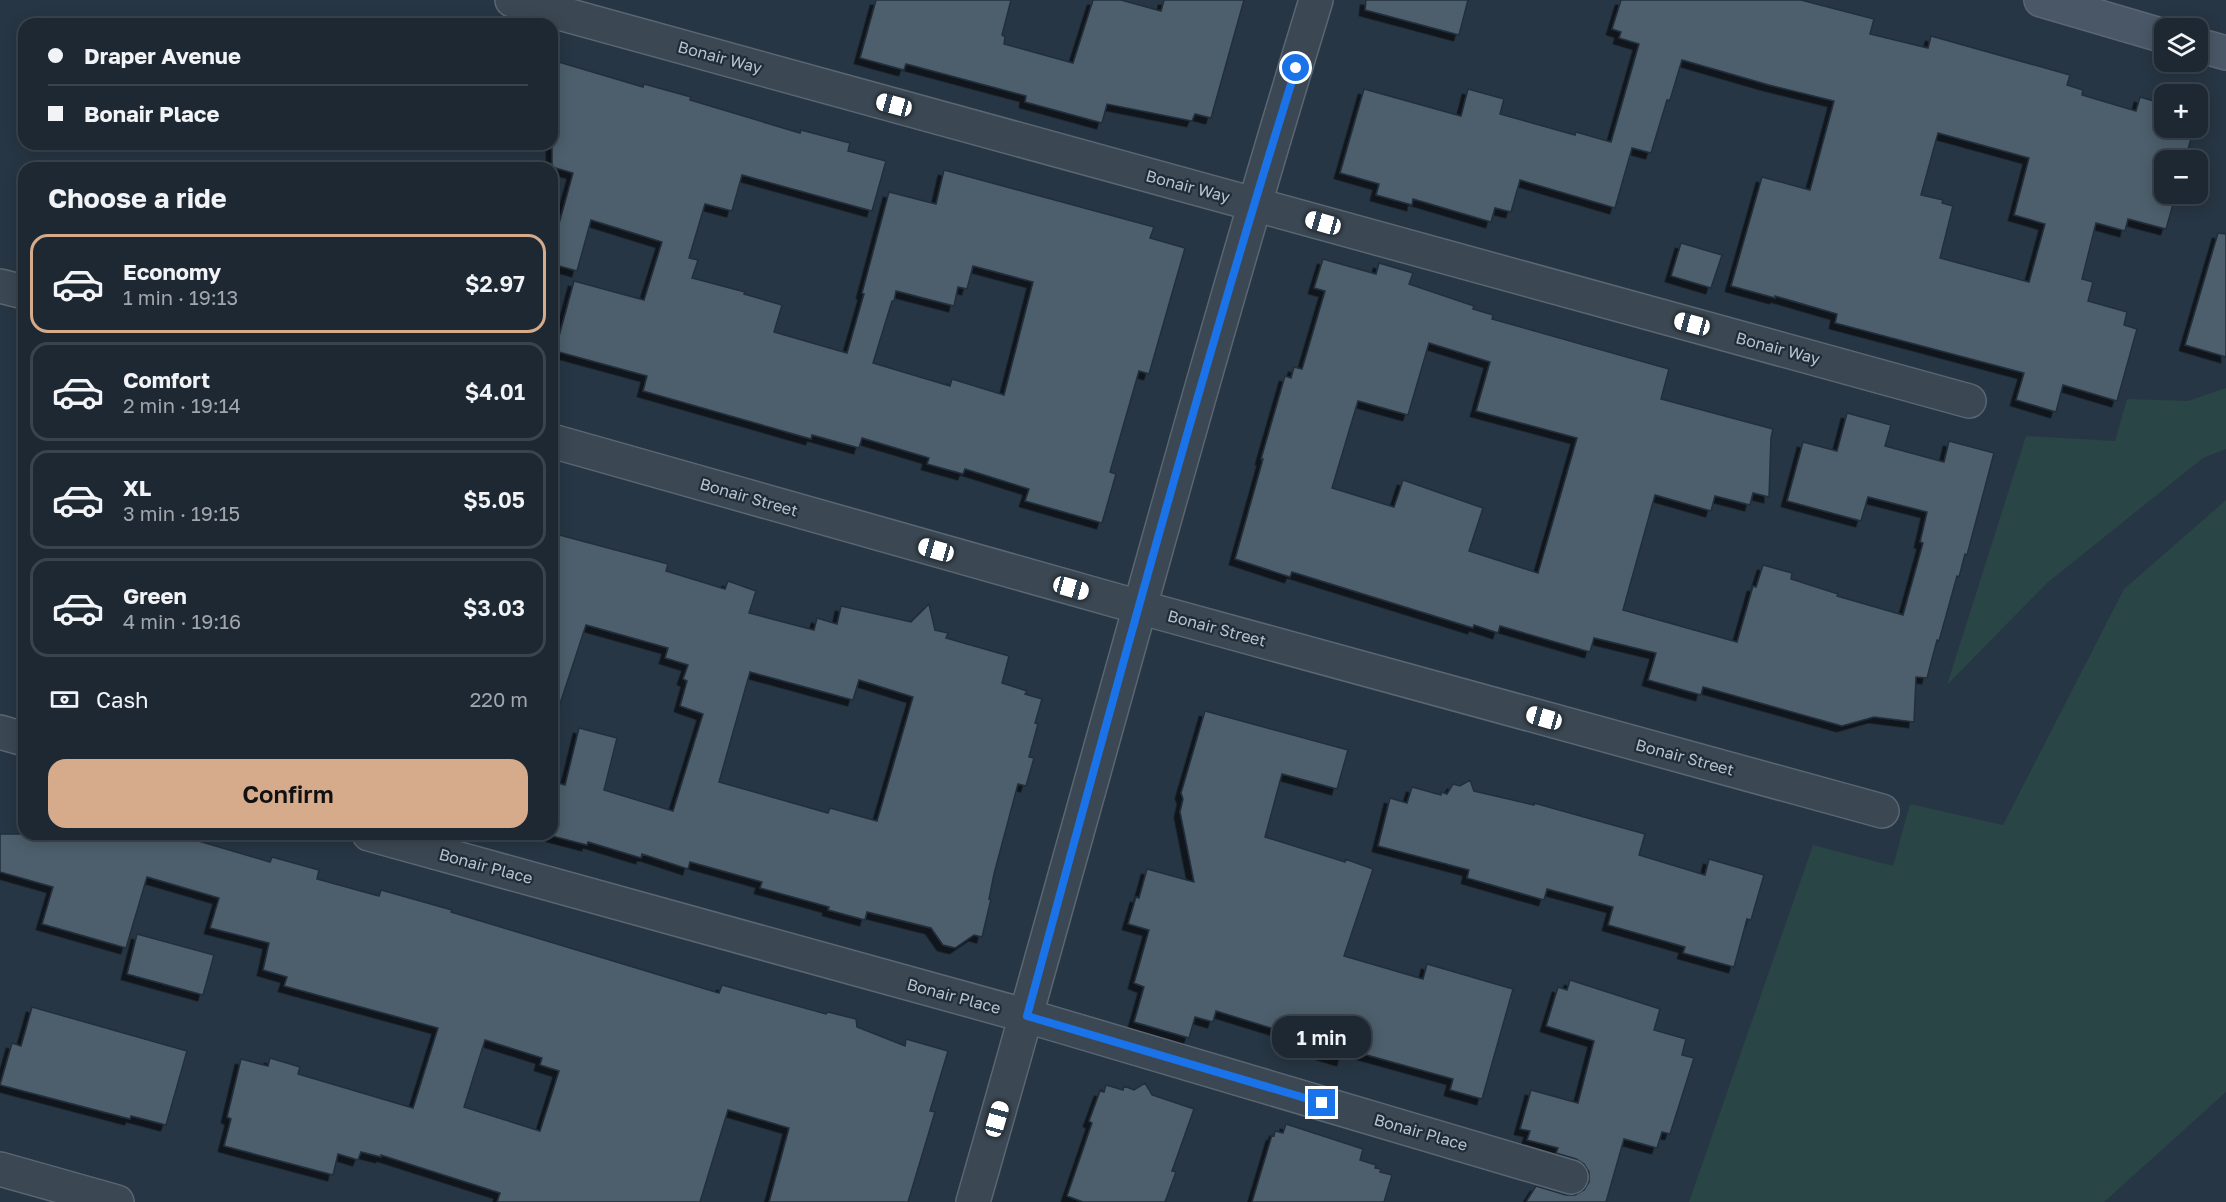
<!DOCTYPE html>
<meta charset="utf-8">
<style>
:root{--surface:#1d2833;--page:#25303b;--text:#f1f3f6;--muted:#a0a6ac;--line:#3b444e;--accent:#d6ab8b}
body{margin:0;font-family:"Golos Text",sans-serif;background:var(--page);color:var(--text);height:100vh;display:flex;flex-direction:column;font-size:22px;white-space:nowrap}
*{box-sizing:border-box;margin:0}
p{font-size:20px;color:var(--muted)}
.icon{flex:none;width:33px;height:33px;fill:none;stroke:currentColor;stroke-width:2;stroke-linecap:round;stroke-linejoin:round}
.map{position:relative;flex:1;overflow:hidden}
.side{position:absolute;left:18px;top:162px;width:540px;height:678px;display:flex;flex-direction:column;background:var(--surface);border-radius:18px;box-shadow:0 3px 15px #0003,0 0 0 2px var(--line)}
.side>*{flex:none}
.guide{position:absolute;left:18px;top:18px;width:540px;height:132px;border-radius:18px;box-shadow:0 3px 15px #0003,0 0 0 2px var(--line);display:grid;align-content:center;height:132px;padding:0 30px;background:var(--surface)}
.buttons{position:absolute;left:2154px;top:18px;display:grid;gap:12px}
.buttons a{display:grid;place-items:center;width:54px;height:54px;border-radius:12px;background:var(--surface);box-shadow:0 3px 15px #0003,0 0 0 2px var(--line);font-size:30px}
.end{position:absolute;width:27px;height:27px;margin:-14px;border:8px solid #1a73e8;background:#fff;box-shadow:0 0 0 3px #fff}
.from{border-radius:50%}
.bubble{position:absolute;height:42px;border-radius:18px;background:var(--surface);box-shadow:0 3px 15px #0003,0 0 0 2px var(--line);font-size:20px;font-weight:600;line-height:42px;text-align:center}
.car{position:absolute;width:18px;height:36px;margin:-18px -9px;border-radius:8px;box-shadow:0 0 4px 2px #0007;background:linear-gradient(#fff 24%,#345 0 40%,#fff 0 76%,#345 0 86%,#fff 0)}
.guide b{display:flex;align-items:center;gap:21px;height:57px;font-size:22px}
.guide b+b{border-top:2px solid var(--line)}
.guide i{width:15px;height:15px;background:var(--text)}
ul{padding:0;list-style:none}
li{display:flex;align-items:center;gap:18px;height:99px;margin:0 12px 9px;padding:0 18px;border:3px solid var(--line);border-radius:18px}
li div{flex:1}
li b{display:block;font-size:22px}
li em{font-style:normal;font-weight:600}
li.active{border-color:var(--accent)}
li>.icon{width:54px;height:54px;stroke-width:1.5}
h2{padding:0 30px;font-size:27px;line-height:72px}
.pay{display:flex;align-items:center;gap:15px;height:66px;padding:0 30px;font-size:22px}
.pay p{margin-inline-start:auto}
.cta{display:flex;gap:12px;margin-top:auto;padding:12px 30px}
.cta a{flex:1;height:69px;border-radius:18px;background:var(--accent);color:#111;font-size:24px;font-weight:600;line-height:69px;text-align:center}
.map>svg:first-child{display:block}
.green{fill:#294545}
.building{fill:#4d5e6c;stroke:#222f3b;stroke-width:1.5;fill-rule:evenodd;filter:url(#shadow)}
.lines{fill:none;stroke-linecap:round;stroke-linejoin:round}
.minor-casing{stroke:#5a6671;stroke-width:36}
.secondary-casing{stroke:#5a6671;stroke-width:36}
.minor{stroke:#3b4853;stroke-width:33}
.secondary{stroke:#495766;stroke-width:33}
.route{stroke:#1a73e8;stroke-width:8}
.labels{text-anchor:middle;stroke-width:4.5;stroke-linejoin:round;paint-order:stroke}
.street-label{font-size:16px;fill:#b9c3cd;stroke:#202d39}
</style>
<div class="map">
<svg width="2226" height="1202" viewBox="0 0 2226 1202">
<defs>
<filter id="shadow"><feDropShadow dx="-5.5" dy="5.5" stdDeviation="0" flood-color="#0009"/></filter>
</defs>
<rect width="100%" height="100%" fill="#273644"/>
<!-- green -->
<path class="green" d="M 2226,388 L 2226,449 L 2203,458 L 2047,583 L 1947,685 L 2026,436 L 2115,441 L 2127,399 L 2188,401 Z
M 2226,500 L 2226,1092 L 2104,1202 L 1689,1202 L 1813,845 L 1893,866 L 1910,804 L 2003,825 L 2124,589 Z"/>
<!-- building -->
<path class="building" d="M 876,0 L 1011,0 L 1002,35 L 1005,37 L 1004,44 L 1073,63 L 1093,0 L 1121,0 L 1161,11 L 1164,0 L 1244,0 L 1211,118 L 1195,114 L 1192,121 L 1107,104 L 1102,123 L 1025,102 L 1026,96 L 906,64 L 904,70 L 860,58 Z
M 1366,0 L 1468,0 L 1459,35 L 1365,10 Z
M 1621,0 L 1801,0 L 1874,19 L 1870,34 L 1928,48 L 1931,36 L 2070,75 L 2067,85 L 2083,90 L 2082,95 L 2136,111 L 2140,97 L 2164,104 L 2164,128 L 2194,128 L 2185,160 L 2164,160 L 2164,194 L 2176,194 L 2166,229 L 2128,219 L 2125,231 L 2096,223 L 2082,279 L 2093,282 L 2088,301 L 2127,312 L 2124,325 L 2137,329 L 2117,401 L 2063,385 L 2056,412 L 2016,400 L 2024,373 L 1835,323 L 1837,314 L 1775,296 L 1775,298 L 1731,286 L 1762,177 L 1810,190 L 1834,101 L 1769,85 L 1682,60 L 1670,100 L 1667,100 L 1651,153 L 1632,148 L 1615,208 L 1520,180 L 1511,212 L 1495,208 L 1491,222 L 1413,199 L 1412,205 L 1376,195 L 1379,184 L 1340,173 L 1364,89 L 1461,116 L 1468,89 L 1504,99 L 1500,114 L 1575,135 L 1576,132 L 1611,142 L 1639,44 L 1619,38 L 1621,32 L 1612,29 ZM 1938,133 L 2029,158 L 2014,215 L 2045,224 L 2029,282 L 1940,258 L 1953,206 L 1942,203 L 1943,200 L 1921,195 Z
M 552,60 L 643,87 L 644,84 L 691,97 L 690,100 L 800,133 L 801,130 L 850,143 L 848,151 L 886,161 L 872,211 L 742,175 L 732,211 L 705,204 L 689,258 L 698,260 L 692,278 L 745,292 L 744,294 L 782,305 L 774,332 L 847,353 L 864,294 L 862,293 L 889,192 L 936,204 L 944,170 L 1154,227 L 1150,238 L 1185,248 L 1149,374 L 1139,371 L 1110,472 L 1116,474 L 1102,523 L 1025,501 L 1029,489 L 965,469 L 963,474 L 927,464 L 929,458 L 862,438 L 859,448 L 812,435 L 811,439 L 643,391 L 647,376 L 555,351 L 574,281 L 644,300 L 662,242 L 591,220 L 577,271 L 552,264 L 552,249 L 573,173 L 552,167 ZM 973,266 L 1033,282 L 1004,395 L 952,379 L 950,386 L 873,363 L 892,301 L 894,301 L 896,291 L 954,306 L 958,287 L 967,289 Z
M 2218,233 L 2226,234 L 2226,357 L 2185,345 Z
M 1681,243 L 1722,255 L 1711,288 L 1671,276 Z
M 1323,259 L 1376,274 L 1379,263 L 1413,273 L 1409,284 L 1474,306 L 1473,309 L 1493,315 L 1492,319 L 1669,369 L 1661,399 L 1773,429 L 1771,438 L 1769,497 L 1753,493 L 1750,505 L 1715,496 L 1711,511 L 1655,495 L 1623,610 L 1737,642 L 1753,586 L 1756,587 L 1763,565 L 1792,573 L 1791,579 L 1838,594 L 1837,596 L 1903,615 L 1923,543 L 1920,542 L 1927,512 L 1868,497 L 1861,521 L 1787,501 L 1803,442 L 1837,451 L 1847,413 L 1891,425 L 1885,446 L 1944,462 L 1949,441 L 1994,453 L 1967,555 L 1965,554 L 1959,577 L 1957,576 L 1939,641 L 1937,640 L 1927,678 L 1916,677 L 1914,722 L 1874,717 L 1842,726 L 1703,687 L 1701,695 L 1648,680 L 1656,653 L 1594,638 L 1590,652 L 1500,626 L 1498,633 L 1474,625 L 1473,628 L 1292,572 L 1290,577 L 1235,559 L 1263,459 L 1261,459 L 1285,376 L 1291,378 L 1294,367 L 1302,369 L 1325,291 L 1314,288 ZM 1429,343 L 1490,362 L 1476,411 L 1577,438 L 1538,573 L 1469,551 L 1483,508 L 1403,480 L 1394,507 L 1332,488 L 1358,401 L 1408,415 Z
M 552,533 L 668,564 L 666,571 L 725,589 L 728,581 L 756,591 L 749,613 L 814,630 L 817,618 L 837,624 L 841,606 L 911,622 L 929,604 L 935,630 L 948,633 L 946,638 L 1009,656 L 1002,683 L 1027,691 L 1025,694 L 1042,699 L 1035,723 L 1038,724 L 1029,757 L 1034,758 L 1026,786 L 1018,784 L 994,874 L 989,899 L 991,899 L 982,937 L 974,935 L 955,948 L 943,945 L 931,928 L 867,912 L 865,920 L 828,910 L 829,907 L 760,888 L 762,882 L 690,862 L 688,869 L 642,854 L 641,858 L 588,842 L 587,845 L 552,836 L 552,781 L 565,785 L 579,728 L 617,738 L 604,790 L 673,811 L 703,714 L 680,706 L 687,681 L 683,679 L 688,665 L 665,658 L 668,648 L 586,625 L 558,710 L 552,709 ZM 750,672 L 853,700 L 859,680 L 913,697 L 877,821 L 830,808 L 828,813 L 719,782 Z
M 1205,711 L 1348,750 L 1337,789 L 1282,774 L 1265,837 L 1345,862 L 1345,859 L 1373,869 L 1344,956 L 1423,979 L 1427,964 L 1513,989 L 1482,1099 L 1450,1090 L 1453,1079 L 1345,1049 L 1342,1060 L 1297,1047 L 1300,1037 L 1216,1011 L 1213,1022 L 1195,1017 L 1189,1038 L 1134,1022 L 1144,987 L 1134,983 L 1149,930 L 1128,924 L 1136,897 L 1139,898 L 1147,869 L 1194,882 L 1180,812 L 1183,799 L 1181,793 Z
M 1470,780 L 1474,791 L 1534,805 L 1534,803 L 1645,834 L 1639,855 L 1705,875 L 1709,859 L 1764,875 L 1751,920 L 1747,919 L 1734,967 L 1683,953 L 1685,947 L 1608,925 L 1613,907 L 1547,889 L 1544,900 L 1467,878 L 1469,870 L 1378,846 L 1390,798 L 1407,803 L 1412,787 L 1441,795 L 1441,792 L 1447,794 L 1453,784 L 1460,786 Z
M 0,834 L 175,834 L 270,862 L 272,857 L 319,870 L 317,879 L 379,896 L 381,890 L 452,910 L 451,912 L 719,993 L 722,985 L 826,1014 L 828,1012 L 856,1019 L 857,1027 L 905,1046 L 906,1039 L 948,1051 L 930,1111 L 935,1112 L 908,1202 L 769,1202 L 789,1128 L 728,1110 L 700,1202 L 497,1202 L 500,1193 L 381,1155 L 381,1157 L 361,1152 L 358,1160 L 338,1154 L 333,1175 L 224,1146 L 231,1119 L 227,1117 L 241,1059 L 268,1066 L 270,1058 L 300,1067 L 298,1074 L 413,1108 L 438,1028 L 284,986 L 287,977 L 263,970 L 269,943 L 210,928 L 219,898 L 147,877 L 126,948 L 42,924 L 53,887 L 0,872 ZM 485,1040 L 542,1058 L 540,1065 L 559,1071 L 540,1131 L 464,1107 Z
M 137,934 L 214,955 L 203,995 L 127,974 Z
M 1570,980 L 1660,1009 L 1654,1030 L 1686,1039 L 1682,1055 L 1694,1058 L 1670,1134 L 1662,1132 L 1657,1148 L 1624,1139 L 1606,1202 L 1526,1202 L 1536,1186 L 1566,1195 L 1575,1195 L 1584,1190 L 1589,1182 L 1589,1172 L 1584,1164 L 1576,1159 L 1556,1153 L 1558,1148 L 1527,1140 L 1530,1131 L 1520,1129 L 1531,1090 L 1578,1103 L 1594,1041 L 1546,1026 L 1558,987 L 1567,990 Z
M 32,1007 L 187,1051 L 166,1125 L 131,1116 L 130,1119 L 0,1085 L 12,1043 L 21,1046 Z
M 1145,1083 L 1152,1095 L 1194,1109 L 1172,1171 L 1176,1172 L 1165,1202 L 1083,1202 L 1067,1196 L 1092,1123 L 1089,1121 L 1100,1091 L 1104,1092 L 1106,1085 L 1123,1090 L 1124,1086 L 1134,1090 Z
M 1286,1124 L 1363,1149 L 1360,1160 L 1376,1165 L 1375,1168 L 1381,1169 L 1380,1172 L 1392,1175 L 1384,1202 L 1252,1202 L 1272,1135 L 1274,1136 L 1275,1131 L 1283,1133 Z"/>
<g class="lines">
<!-- minor casing -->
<g class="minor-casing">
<path id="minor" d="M 512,0 L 1969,401
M 0,286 L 24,292
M 552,441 L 1139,607 L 1882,811
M 0,732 L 24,739
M 369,834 L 1027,1016 L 1571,1177
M 0,1169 L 117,1202
M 973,1202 C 1088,801 1194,398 1316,0"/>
</g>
<!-- secondary casing -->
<g class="secondary-casing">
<path id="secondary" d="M 2041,0 L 2164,36
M 2198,45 L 2226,53"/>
</g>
<!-- minor -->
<use href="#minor" class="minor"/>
<!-- secondary -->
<use href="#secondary" class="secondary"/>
</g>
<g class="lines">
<!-- route -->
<path class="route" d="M 1296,68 C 1198,382 1113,699 1027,1016 L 1322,1103"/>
</g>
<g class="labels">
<!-- street labels -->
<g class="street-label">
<text transform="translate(720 57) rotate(15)" y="6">Bonair Way</text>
<text transform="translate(1188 186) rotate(15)" y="6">Bonair Way</text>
<text transform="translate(1778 348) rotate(15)" y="6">Bonair Way</text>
<text transform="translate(749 497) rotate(16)" y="6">Bonair Street</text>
<text transform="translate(1217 628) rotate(15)" y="6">Bonair Street</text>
<text transform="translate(1685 757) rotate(15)" y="6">Bonair Street</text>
<text transform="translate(486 866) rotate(15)" y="6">Bonair Place</text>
<text transform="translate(954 996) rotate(15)" y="6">Bonair Place</text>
<text transform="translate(1421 1132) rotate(16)" y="6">Bonair Place</text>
</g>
</g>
</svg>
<div class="buttons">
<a><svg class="icon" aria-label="layers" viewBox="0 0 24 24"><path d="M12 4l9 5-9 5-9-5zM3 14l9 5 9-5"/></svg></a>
<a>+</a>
<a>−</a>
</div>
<i class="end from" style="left:1296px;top:68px"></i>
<i class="end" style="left:1322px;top:1103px"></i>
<div class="bubble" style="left:1272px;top:1016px;width:99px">1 min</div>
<i class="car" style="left:894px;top:105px;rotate:285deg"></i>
<i class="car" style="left:1323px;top:223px;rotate:286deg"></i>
<i class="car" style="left:1692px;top:324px;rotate:285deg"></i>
<i class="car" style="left:936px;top:550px;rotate:286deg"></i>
<i class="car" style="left:1071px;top:588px;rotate:106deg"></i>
<i class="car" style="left:1544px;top:718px;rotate:286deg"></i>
<i class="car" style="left:997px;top:1119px;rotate:16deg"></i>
<div class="guide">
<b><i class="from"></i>Draper Avenue</b>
<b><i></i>Bonair Place</b>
</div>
<section class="side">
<h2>Choose a ride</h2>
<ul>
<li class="active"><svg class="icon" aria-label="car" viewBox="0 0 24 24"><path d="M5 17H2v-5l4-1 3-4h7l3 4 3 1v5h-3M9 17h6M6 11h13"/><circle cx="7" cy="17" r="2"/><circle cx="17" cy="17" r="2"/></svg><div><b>Economy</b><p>1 min · 19:13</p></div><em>$2.97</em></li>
<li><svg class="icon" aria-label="car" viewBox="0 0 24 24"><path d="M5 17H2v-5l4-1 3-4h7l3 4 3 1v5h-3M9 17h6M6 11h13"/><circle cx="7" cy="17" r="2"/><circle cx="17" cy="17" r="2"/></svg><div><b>Comfort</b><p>2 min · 19:14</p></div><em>$4.01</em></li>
<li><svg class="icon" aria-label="car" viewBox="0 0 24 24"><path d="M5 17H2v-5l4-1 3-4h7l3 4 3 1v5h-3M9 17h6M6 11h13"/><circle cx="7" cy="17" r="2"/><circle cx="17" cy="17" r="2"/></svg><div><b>XL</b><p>3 min · 19:15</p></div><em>$5.05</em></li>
<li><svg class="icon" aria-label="car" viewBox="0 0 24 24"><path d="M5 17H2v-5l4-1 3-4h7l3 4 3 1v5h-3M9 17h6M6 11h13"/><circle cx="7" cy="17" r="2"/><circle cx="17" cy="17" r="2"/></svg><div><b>Green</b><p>4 min · 19:16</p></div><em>$3.03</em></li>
</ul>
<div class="pay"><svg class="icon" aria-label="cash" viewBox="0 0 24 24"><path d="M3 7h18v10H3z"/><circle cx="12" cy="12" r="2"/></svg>Cash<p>220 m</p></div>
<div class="cta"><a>Confirm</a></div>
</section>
</div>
